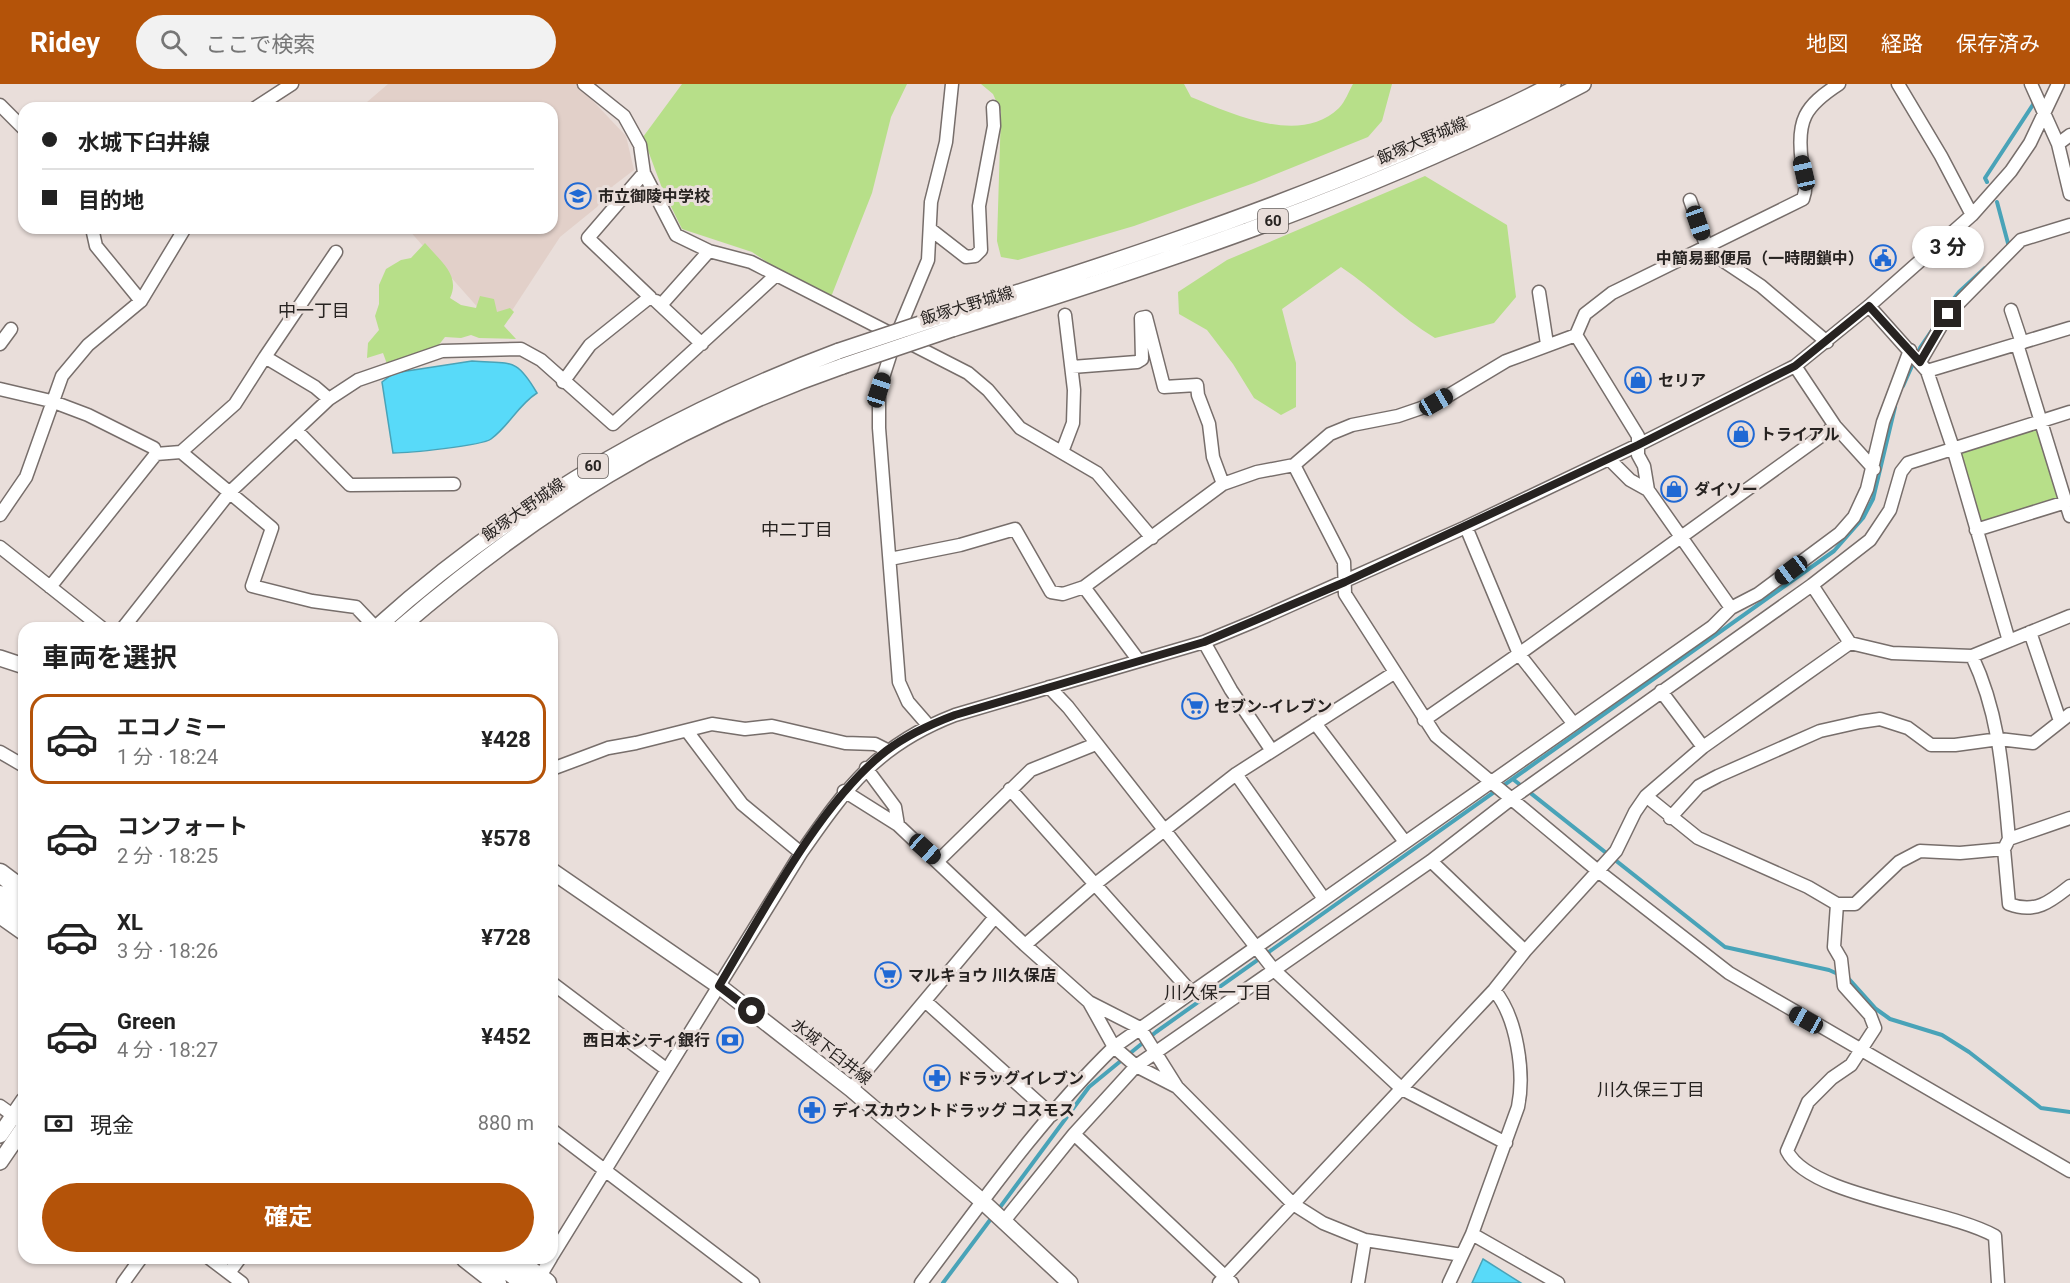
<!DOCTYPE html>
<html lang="ja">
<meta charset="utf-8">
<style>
:root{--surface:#fff;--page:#f2f2f2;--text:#222;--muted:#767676;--line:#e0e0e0;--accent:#b45309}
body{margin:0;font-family:Roboto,"Noto Sans JP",sans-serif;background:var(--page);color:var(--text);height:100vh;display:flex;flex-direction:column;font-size:22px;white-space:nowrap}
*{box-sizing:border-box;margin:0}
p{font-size:20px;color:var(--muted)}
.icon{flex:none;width:33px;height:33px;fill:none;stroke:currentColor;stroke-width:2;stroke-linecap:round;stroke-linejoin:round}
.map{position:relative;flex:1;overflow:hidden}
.panel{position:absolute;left:18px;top:538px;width:540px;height:642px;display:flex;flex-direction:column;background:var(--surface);border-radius:18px;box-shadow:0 2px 4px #0004}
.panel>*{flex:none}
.top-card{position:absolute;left:18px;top:18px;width:540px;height:132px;border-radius:18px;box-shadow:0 2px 4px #0004;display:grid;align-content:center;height:132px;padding:0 24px;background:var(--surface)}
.end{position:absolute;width:27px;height:27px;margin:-14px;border:8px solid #272321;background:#fff;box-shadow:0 0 0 3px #fff}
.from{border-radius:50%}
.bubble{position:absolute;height:42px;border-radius:21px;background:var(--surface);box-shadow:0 2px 4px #0004;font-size:20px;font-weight:700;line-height:42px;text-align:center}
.car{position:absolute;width:18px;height:36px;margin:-18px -9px;border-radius:8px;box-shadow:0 0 4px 2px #0007;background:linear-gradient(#222 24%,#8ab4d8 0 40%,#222 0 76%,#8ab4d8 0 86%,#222 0)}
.top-card b{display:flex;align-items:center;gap:21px;height:57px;font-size:22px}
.top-card b+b{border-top:2px solid var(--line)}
.top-card i{width:15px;height:15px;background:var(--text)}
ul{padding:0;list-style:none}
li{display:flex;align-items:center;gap:18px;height:90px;margin:0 12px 9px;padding:0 12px;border:3px solid transparent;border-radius:18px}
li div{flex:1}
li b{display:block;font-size:22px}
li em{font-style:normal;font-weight:700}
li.active{border-color:var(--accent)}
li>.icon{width:54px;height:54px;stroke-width:1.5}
h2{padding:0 24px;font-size:27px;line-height:72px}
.pay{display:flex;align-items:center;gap:15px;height:66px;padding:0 24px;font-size:22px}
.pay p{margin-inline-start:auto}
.action{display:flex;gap:12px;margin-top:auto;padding:12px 24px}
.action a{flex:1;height:69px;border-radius:36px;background:var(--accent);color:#fff;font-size:24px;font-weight:700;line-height:69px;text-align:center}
header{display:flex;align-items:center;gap:36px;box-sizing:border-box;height:84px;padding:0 30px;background:var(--accent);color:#fff}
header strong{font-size:28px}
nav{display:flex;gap:33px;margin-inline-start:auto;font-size:21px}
.search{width:420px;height:54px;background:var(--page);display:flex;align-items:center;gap:15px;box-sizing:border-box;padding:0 21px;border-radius:33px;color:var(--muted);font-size:22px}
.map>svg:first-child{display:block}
.built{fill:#e2d0c9}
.green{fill:#b7df89}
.water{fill:#58daf9;stroke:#49a3b8;stroke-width:1.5}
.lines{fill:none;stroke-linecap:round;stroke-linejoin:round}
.stream{stroke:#49a3b8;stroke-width:4}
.minor-casing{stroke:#776e6b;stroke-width:15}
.major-casing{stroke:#776e6b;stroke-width:18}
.highway-casing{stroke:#776e6b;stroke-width:21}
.minor{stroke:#fff;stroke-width:12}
.major{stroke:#fff;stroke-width:15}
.highway{stroke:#fff;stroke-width:18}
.major-bridge-casing{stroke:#776e6b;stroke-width:18;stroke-linecap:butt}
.major-bridge{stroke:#fff;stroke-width:15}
.route{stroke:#272321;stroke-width:8}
.labels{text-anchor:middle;stroke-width:6;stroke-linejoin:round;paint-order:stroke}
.shield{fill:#e9deda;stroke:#615b58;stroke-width:1.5}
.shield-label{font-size:15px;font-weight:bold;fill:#272321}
.street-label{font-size:16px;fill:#272321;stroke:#e9deda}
.poi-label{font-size:16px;font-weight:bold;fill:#272321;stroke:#e9deda;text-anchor:start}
.neighbourhood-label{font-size:18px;fill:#272321;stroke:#e9deda}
</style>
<header>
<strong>Ridey</strong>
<div class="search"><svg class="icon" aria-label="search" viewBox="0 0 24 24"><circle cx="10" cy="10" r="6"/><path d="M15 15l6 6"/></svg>ここで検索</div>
<nav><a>地図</a><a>経路</a><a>保存済み</a></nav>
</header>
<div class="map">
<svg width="2070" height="1199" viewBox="0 0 2070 1199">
<rect width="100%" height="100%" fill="#e9deda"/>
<!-- built -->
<path class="built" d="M 388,0 L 577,0 L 626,52 L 634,86 L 613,102 L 597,123 L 560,153 L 504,239 L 489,236 L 407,144 L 552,144 L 552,24 L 360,24 Z"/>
<!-- green -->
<path class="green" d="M 682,0 L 907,0 L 891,33 L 872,109 L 831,213 L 785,190 L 752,168 L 682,145 L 662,104 L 643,53 Z
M 981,0 L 1184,0 L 1191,13 C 1233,30 1300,62 1339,24 C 1345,18 1349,7 1353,0 L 1392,0 L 1382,37 L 1368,53 L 1254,99 L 1134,142 L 1018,176 L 1001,173 L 997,157 L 1001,28 L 993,10 Z
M 1425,92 L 1507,141 L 1516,213 L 1494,239 L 1435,254 C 1401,234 1374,205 1341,183 L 1282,225 L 1296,279 L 1296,323 L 1281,331 L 1254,314 L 1233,280 L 1207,246 L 1179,230 L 1178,208 L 1227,176 Z
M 425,159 C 440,177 461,191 450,214 L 461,221 L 476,224 L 480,212 L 494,215 L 497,228 L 510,224 L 514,228 L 504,242 L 516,255 L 479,254 L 471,251 L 461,254 L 445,253 L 438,262 L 387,280 L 383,269 L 367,274 L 368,259 L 379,246 L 375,232 L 379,220 L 379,201 L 386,185 L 401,176 L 411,174 Z
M 2041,337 L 2066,418 L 1976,446 L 1953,364 Z"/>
<!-- water -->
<path class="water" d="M 472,277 C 512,280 516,273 537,309 C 518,321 509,342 491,355 C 481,362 408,369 393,369 L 382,298 L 394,289 Z
M 1483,1175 L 1521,1199 L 1472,1199 Z"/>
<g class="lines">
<!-- stream -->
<path class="stream" d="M 1987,98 L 1985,94 L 2034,19
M 1997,118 L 2009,163
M 1945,226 L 1959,208 L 1985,184
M 1903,302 L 1920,264 L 1933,245
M 1514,696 L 1725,863 L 1829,886 L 1849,895 L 1876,925 L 1890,935 L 1942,951 L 1969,968 L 2041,1024 L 2070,1028
M 998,1126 L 1089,1003 L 1156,948 L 1834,467 L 1863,434 L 1873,415 L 1895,323
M 943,1199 L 993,1132"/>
<!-- minor casing -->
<g class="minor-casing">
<path id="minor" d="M 584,0 L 624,32 L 640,61 L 644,89 L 676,151 L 709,167 L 751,178 L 968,289 L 988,306 L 1020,344 L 1097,389 L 1152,454
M 1898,0 L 1941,72 L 1972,131
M 2031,0 L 2058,60 L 2070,110
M 0,21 L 24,45
M 255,24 L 292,0
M 2058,60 L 2070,51
M 1690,116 L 1706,161 L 1716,172 L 1761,202 L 1827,258
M 92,144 L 96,162 L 141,217
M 930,145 L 966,173 L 975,172 L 981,166 L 979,122 L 994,42 L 993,23
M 1539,208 L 1547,260
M 656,217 L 702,260
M 661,221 L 709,167
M 1869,222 L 1927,287 L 1953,364 L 2009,557
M 2011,226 L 2022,259
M 1576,251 L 1638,352 L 1638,371 L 1644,382 L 1648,406 L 1731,524
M 0,260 L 11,245
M 2017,260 L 2070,432
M 265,273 L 336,168
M 1920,278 L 1948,230 L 2021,156 L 2070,141
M 1795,282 L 1835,342 L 1874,385
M 1072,283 L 1137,278 L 1142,275 L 1141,234 L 1146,233 L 1164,303 L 1197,301 L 1198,311 L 1209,340 L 1213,373 L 1223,400
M 1927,287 L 2070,244
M 563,298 L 590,261 L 650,213 L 588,154 L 644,89
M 0,305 L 51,317 L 88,331 L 154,364 L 156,370 L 181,368 L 235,320 L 265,273 L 315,303 L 329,315
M 296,346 L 350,401 L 454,400
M 181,368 L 272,444 L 252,502 L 312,517 L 356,523 L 376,544
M 1062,368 L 1073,339 L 1074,306 L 1065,231
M 1609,375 L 1630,396 L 1648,406
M 1294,381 L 1344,478 L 1345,510 L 1436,652 L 1598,787 L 1729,889 L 2070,1087
M 0,431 L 26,393 L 62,292 L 88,261 L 141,217 L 185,144
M 1466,443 L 1519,570 L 1573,639
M 1976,446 L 2066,418
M 0,463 L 102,544
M 890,475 L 960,461 L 1015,445 L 1051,508 L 1063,510 L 1084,503 L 1223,400 L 1257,388 L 1294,381 L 1330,350 L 1352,341 L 1398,332 L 1436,319 L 1506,277 L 1576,251 L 1585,230 L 1612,209 L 1803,115 C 1808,101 1804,94 1802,79 C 1796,36 1805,22 1839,0
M 1812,501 L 1850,559
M 50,503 L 156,370
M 1084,503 L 1139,577
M 123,544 L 230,408 L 329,315 L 358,296 L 442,267 L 521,265 L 541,276 L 613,340 L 775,192
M 2030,548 L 2060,637
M 1204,558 L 1231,606 L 1272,667
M 1972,572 C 2000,631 2003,692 2009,755 L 2004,765 L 2009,820 C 2035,830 2050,818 2070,802
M 1049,603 L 1068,623 L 1274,886 L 1402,1005 L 1506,1059
M 1661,607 L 1703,663
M 1424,636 L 1519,570 L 1835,342
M 1315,639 L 1405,758
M 928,641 L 908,618 L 899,598 L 879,344 L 879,306 L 896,253 L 928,176 L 931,118 L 946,58 L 952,0
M 687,647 L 742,720 L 801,769
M 0,668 L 24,682
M 866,684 L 895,723 L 898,741
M 552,685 L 608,664 L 636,659 L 712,640 L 745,645 L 772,642 L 845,659 L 875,660 L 887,666
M 1236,690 L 1324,815
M 1010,705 L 1191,908
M 844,707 L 898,741 L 1025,861 L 1089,918 L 1140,944 L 1177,1003 L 1293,1120 L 1323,1139 L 1365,1156 L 1462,1171
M 1646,712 L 1698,754 L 1808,803 L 1837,820 L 1855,820 L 1899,778 L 1920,767 L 1960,769 L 2004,765
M 1670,734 L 1699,702 L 1718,692 L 1820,647 L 1860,638 L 1880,635 L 1908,644 L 1931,661 L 1955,661 L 1999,655 L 2033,659 L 2070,630
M 2009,755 L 2070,734
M 938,777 L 1031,686 L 1096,660
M 1431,777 L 1525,867
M 1837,820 L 1834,863 L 1841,875 L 1844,902 L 1870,931 L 1875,944 L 1851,981 L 1832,994 L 1808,1018 L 1787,1067 C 1810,1113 1945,1124 1995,1152 L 1998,1199
M 1025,861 L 1094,801 L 1236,690 L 1394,589
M 552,899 L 666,985
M 925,917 L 1052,1031
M 1089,918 L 1114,963 L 1136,982 L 1177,1003
M 851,1005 L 995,833
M 0,1022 L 21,1037
M 552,1046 L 753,1199
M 1074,1050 L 1232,1199
M 1004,1137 L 1074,1050 L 1136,982 L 1431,777 L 1511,715 L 1812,501 L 1870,456 L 1890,426 L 1901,388 L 1908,379 L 2070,328
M 1472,1150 L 1558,1199
M 552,1172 L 801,769 C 847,703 877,661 955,631 L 1204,558 L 1255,537 L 1466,443 L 1638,361 L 1795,282 L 1869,222 L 1972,131 L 2011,87 L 2030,59 L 2058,0
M 209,1174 L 242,1199
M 229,1189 L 240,1174
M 123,1199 L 141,1174
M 536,1199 L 551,1174
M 921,1199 C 982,1118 1042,1033 1114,963 L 1712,543 L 1731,524 L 1758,510 L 1840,449 L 1854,433 L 1867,405 L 1883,338 L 1910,266
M 1219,1199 L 1494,906 L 1525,867 L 1616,767 L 1635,728 L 1646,712 L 1703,663 L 1850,559 L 1892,569 L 1972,572 L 2070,532
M 1358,1199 L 1365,1156
M 1449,1199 L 1472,1150 L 1518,1023 C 1525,989 1517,933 1494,906"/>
</g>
<!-- major casing -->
<g class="major-casing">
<path id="major" d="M 947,231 C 1100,183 1252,133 1400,70 C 1451,48 1503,27 1553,0
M 952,245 C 1167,178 1383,106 1583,0
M 376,544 C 512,421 668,331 839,267
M 400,544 C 538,425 670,342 843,282
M 0,574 L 24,582
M 552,787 L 719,902 L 851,1005 L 982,1117 L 1070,1199
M 0,1051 L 24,1016
M 0,1078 L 24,1043"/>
</g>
<!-- highway casing -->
<g class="highway-casing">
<path id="highway" d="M 0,789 L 24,807
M 0,811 L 24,828
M 0,830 L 24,847
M 465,1174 L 497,1199
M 492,1174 L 524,1199
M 514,1174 L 547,1199"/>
</g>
<!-- minor -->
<use href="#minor" class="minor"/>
<!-- major -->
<use href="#major" class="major"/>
<!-- highway -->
<use href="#highway" class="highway"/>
<!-- major-bridge casing -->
<g class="major-bridge-casing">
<path id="major-bridge" d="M 839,267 L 947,231
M 843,282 L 952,245"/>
</g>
<!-- major-bridge -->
<use href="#major-bridge" class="major-bridge"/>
</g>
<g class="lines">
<!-- route -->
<path class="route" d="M 752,927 L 719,902 C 762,830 820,718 886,667 C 907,651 931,640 955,631 L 1204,558 L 1345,498 L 1638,361 L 1795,282 L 1869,222 L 1920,278 L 1948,230"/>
</g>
<!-- icons -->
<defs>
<g id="school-ring" transform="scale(1.35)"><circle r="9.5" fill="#e9deda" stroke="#2069d4" stroke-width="1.5"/><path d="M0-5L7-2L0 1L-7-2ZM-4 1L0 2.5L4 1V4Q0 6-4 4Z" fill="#2069d4"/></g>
<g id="civic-ring" transform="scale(1.35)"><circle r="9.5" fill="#e9deda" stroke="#2069d4" stroke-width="1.5"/><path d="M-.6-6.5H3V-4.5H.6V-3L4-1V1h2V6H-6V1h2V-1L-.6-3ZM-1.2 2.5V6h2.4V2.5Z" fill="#2069d4"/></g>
<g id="shop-ring" transform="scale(1.35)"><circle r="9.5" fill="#e9deda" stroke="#2069d4" stroke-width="1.5"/><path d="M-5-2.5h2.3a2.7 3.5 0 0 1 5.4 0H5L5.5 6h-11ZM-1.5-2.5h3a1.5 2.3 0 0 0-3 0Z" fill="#2069d4"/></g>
<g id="supermarket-ring" transform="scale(1.35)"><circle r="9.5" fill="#e9deda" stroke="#2069d4" stroke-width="1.5"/><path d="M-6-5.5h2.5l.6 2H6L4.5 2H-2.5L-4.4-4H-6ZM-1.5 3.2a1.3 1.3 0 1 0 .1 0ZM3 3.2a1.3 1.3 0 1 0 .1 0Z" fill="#2069d4"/></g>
<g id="bank-ring" transform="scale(1.35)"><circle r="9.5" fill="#e9deda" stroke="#2069d4" stroke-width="1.5"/><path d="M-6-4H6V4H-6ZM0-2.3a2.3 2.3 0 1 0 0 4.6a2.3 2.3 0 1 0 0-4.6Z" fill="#2069d4"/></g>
<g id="pharmacy-ring" transform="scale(1.35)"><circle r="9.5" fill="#e9deda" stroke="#2069d4" stroke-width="1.5"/><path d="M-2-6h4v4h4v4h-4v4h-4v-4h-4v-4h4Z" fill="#2069d4"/></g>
</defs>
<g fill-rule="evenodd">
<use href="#school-ring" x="578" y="112"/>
<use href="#civic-ring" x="1883" y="174"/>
<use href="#shop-ring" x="1638" y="296"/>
<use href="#shop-ring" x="1741" y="350"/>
<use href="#shop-ring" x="1674" y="405"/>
<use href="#supermarket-ring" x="1195" y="622"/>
<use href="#supermarket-ring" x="888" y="891"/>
<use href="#bank-ring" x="730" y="956"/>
<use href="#pharmacy-ring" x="937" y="994"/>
<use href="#pharmacy-ring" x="812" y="1026"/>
</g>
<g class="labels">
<!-- shield labels -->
<g class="shield">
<rect x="1258" y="125" width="30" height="24" rx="4.5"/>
<rect x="578" y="370" width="30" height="24" rx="4.5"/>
</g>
<g class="shield-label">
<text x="1273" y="142">60</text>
<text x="593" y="387">60</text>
</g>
<!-- street labels -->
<g class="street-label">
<text transform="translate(1422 56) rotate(-23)" y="6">飯塚大野城線</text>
<text transform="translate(967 221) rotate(-17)" y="6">飯塚大野城線</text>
<text transform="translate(523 425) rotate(-35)" y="6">飯塚大野城線</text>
<text transform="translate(832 967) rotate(38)" y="6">水城下臼井線</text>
</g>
<!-- poi labels -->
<g class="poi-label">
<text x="598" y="118">市立御陵中学校</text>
<text x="1864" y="180" text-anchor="end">中簡易郵便局（一時閉鎖中）</text>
<text x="1658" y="302">セリア</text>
<text x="1760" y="356">トライアル</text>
<text x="1694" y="411">ダイソー</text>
<text x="1214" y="628">セブン-イレブン</text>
<text x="908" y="897">マルキョウ 川久保店</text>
<text x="710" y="962" text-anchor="end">西日本シティ銀行</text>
<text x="956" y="1000">ドラッグイレブン</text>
<text x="832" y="1032">ディスカウントドラッグ コスモス</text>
</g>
<!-- neighbourhood labels -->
<g class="neighbourhood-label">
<text x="314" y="233">中一丁目</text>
<text x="797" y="452">中二丁目</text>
<text x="1218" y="915">川久保一丁目</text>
<text x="1651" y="1012">川久保三丁目</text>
</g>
</g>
</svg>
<i class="end from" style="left:752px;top:927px"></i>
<i class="end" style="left:1948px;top:230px"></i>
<div class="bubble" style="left:1912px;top:142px;width:72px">3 分</div>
<i class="car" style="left:1804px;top:89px;rotate:347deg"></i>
<i class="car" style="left:1698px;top:139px;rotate:161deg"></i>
<i class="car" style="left:879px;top:306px;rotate:18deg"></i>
<i class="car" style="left:1436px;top:318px;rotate:60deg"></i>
<i class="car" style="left:1791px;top:486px;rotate:233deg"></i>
<i class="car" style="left:925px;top:765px;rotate:132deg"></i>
<i class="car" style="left:1806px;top:936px;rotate:299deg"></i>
<div class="top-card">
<b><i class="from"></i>水城下臼井線</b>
<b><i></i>目的地</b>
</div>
<section class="panel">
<h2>車両を選択</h2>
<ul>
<li class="active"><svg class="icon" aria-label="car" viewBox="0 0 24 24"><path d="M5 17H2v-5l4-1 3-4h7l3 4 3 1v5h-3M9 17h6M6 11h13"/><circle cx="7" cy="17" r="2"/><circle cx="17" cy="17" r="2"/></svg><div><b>エコノミー</b><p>1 分 · 18:24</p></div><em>¥428</em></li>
<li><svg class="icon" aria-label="car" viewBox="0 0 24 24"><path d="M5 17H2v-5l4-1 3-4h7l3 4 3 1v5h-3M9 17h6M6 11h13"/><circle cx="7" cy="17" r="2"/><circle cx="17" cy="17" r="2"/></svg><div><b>コンフォート</b><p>2 分 · 18:25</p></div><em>¥578</em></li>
<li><svg class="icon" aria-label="car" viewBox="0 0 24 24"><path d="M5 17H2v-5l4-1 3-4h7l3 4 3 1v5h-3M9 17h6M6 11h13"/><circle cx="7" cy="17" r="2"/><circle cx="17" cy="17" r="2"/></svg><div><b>XL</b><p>3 分 · 18:26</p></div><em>¥728</em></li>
<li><svg class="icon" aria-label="car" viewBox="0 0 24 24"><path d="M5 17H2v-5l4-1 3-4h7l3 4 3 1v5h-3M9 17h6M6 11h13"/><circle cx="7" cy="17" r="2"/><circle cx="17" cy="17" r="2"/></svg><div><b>Green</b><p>4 分 · 18:27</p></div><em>¥452</em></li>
</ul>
<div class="pay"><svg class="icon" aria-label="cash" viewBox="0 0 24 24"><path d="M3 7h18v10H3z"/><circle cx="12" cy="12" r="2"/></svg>現金<p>880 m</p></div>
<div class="action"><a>確定</a></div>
</section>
</div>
